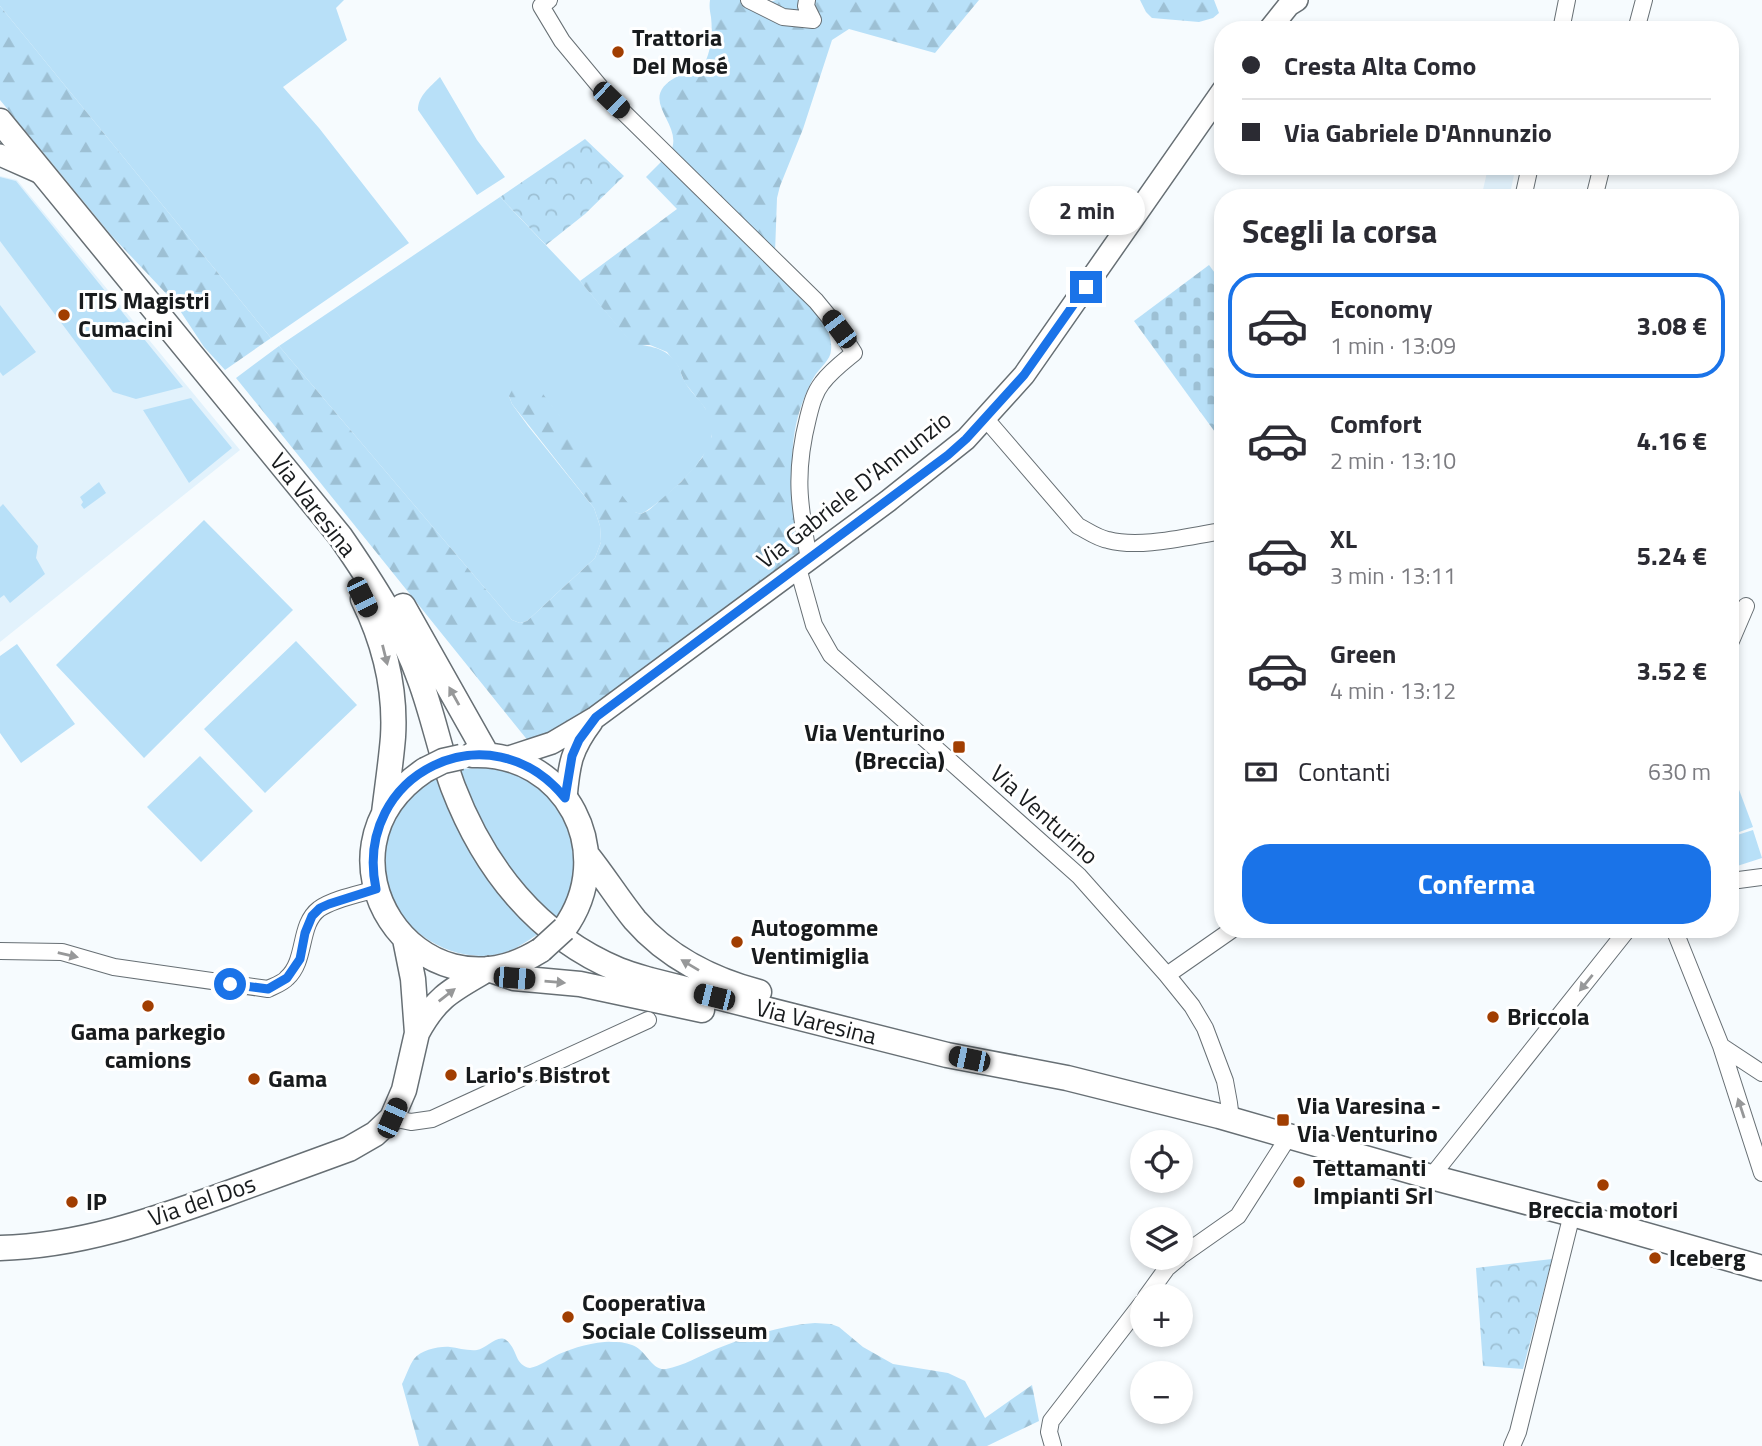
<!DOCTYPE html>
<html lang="it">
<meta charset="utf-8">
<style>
:root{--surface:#fff;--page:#f2f2f3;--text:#2b2b33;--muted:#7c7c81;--line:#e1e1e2;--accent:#1a73e8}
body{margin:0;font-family:"Titillium Web",sans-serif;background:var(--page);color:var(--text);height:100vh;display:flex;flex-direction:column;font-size:26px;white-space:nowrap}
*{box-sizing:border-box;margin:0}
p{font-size:23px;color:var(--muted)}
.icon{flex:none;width:38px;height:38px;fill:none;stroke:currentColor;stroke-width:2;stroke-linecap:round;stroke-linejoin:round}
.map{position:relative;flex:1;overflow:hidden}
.sheet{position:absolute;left:1214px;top:189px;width:525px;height:749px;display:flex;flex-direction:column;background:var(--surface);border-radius:28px;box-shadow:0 4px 10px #0003}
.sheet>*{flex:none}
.guide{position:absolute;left:1214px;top:21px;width:525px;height:154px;border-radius:28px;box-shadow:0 4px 10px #0003;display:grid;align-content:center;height:154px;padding:0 28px;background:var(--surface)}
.controls{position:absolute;left:1130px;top:1130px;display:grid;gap:14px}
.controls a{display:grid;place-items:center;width:63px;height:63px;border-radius:50%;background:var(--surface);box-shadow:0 4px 10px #0003;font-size:35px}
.end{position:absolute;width:32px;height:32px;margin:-16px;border:9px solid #1a73e8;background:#fff;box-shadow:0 0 0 4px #fff}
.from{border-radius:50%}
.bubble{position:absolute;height:49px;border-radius:24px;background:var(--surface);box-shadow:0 4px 10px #0003;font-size:23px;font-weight:700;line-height:49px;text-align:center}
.car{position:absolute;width:21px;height:42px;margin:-21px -10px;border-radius:9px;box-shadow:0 0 5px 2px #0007;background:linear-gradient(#222 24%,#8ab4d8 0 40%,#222 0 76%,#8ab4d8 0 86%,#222 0)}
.guide b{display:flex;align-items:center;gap:24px;height:66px;font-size:26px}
.guide b+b{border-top:2px solid var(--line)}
.guide i{width:18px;height:18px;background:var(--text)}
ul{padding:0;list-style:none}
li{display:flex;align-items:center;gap:21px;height:105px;margin:0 14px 10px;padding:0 14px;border:4px solid transparent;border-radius:28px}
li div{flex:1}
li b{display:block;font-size:26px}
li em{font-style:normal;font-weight:700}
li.current{border-color:var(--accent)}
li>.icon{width:63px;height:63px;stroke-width:1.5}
h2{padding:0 28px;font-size:32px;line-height:84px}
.pay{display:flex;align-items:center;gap:18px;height:77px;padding:0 28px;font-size:26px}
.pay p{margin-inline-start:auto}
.action{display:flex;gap:14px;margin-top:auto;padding:14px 28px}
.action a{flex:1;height:80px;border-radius:28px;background:var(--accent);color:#fff;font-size:28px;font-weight:700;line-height:80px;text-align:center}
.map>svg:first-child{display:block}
.built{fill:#e2f2fc}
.green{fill:#b8e0f8}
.forest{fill:url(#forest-firs)}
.cemetery{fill:url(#cemetery-stones)}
.park{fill:url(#park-crowns)}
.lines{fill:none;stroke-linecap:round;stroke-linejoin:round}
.street-casing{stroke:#676f74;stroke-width:18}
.secondary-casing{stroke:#676f74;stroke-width:24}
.primary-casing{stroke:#676f74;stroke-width:27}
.street{stroke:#fff;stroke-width:16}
.secondary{stroke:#fff;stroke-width:21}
.primary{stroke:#fff;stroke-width:24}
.primary-bridge-casing{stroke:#676f74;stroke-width:27;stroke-linecap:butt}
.primary-bridge{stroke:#fff;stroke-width:24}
.oneway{fill:#979899}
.route{stroke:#1a73e8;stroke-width:9}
.poi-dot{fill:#a13e01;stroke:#fff;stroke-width:2.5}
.labels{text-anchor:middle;stroke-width:6;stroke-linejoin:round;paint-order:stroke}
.poi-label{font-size:24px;font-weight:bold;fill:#181b1d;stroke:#fff;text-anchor:start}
.street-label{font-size:24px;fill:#181b1d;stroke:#fff}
</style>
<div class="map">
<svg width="1762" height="1446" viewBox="0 0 1762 1446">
<defs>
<pattern id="forest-firs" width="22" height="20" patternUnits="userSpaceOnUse" patternTransform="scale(1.75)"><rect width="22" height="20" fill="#b8e0f8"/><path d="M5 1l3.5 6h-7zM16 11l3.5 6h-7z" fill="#9dc0d4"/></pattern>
<pattern id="cemetery-stones" width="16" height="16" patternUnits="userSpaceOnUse" patternTransform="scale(1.75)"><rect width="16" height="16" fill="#b8e0f8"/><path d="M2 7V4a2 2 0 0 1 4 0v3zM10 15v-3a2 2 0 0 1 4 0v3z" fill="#9dc0d4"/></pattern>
<pattern id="park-crowns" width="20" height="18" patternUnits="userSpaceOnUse" patternTransform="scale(1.75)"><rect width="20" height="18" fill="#b8e0f8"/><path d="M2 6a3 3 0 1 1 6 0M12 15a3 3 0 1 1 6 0" fill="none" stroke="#9dc0d4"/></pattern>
</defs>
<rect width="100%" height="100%" fill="#f6fbfe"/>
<!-- built -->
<path class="built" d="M 1481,166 L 1516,166 L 1509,198 L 1500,198 L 1482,194 L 1488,168 Z
M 0,176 L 17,180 L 240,450 L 0,642 Z"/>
<!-- green -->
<path class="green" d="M 0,0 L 344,0 L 336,8 L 347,40 L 283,87 L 319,128 L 409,243 L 271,338 L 0,6 Z
M 440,77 L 477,140 L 505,177 L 477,195 L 418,110 C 418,96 430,87 440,77 Z
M 0,177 L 16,181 L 183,387 L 136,399 L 113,392 L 0,241 Z
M 500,197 L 580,281 L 633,344 C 653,346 669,349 679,367 C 681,372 682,378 685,382 C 690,392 700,399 705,408 C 708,413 712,428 712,434 C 711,459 661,503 641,514 L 634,512 L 543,395 L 509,396 L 512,404 L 528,426 L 594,508 L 600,526 L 601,542 L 595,558 L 527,621 L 520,623 L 512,620 L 279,346 Z
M 0,305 L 36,352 L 3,376 L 0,372 Z
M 191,398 L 232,448 L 189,483 L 143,410 Z
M 99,482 L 106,493 L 84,509 L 81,505 L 83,502 L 80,497 Z
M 3,504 L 38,546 L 36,558 L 45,574 L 10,603 L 4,595 L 0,598 L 0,507 Z
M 204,520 L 293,610 L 144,758 L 56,665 Z
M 296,641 L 357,705 L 265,793 L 204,729 Z
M 17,644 L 75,724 L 21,763 L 0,733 L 0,656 Z
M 200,756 L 253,811 L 201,862 L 147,807 Z
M 481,768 L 500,768 L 540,785 L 571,829 L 575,880 L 565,908 L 554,920 L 492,850 L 457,769 Z
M 441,775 L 541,932 C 529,940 517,949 503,953 C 456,966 401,934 388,887 C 385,877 385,866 386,855 C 386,843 388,829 394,819 C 405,799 422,787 441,775 Z
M 1735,779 L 1753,827 L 1731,835 L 1731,781 Z
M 1753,830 L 1762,858 L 1731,868 L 1731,837 Z"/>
<!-- forest -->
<path class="forest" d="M 710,0 L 764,0 L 770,2 L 776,0 L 979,0 L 935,53 L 849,29 L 832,40 L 803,129 L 780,186 L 777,198 L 775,253 L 670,153 C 687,123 631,99 680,75 C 687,72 695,71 702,68 C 711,53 713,35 711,17 C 710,11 709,7 710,0 Z
M 1140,0 L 1214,0 L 1219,13 L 1213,18 L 1199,22 L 1152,18 L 1146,12 Z
M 0,6 L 271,338 L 225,370 L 204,347 L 175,303 L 111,235 L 0,100 Z
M 667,156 L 811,307 C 821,319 833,333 831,350 C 831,360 819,368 814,377 C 810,384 806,393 803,401 C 784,450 794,502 802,551 L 585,714 L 569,725 L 529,742 L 236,378 L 279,346 L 512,620 L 520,623 L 527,621 L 595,558 L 601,542 L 600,526 L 594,508 L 512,404 L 509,396 L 512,390 C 525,385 532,388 543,394 L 635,512 L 641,514 L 649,510 L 681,482 L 702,458 L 712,436 L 705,408 L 685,383 L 678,366 L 667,352 L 650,345 L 633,345 L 580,281 L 677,209 L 646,177 Z
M 815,1323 L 831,1324 L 839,1327 L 863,1347 L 893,1364 L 948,1373 L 965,1381 L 985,1418 L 1032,1385 L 1039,1421 L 987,1446 L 419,1446 L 402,1384 C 406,1376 409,1366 414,1359 C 421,1350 439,1346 450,1347 C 458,1348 468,1351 477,1350 C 486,1349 497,1334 506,1340 C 518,1349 514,1365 530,1368 C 540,1366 549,1359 559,1354 C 580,1345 610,1337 632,1345 C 646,1349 651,1371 666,1369 C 683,1366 700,1356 716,1349 C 747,1337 781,1325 815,1323 Z"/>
<!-- cemetery -->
<path class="cemetery" d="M 1209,265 L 1223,284 L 1223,443 L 1134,321 Z"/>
<!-- park -->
<path class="park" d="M 585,139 L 624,176 L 585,214 L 546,245 L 500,197 Z
M 1552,1259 L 1523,1369 L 1483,1366 L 1476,1268 Z"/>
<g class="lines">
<!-- street casing -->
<g class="street-casing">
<path id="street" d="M 549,0 L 541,6 L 562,41 L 611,100 L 816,301 L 839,329 L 854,353 C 843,362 831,371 822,383 C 814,393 811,406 808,418 C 794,473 799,505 809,559
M 749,0 L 783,17 L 813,20
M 807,0 L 806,6 L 813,20
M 1561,30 L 1567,0
M 1636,30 L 1644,0
M 1523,198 L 1530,166
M 1594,198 L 1602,166
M 985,418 L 1078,526 C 1088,531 1097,538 1108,540 C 1141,549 1189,536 1223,531
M 798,568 L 814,625 L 831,655 L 1079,876 L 1167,975 L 1192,1006 L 1205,1028 L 1225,1081 L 1229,1103 L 1231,1119
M 1731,641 L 1746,606
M 1731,881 L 1762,877
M 1674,929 L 1721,1046 L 1762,1173
M 0,951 L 62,952 L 114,967 L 268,989 C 274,986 283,983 287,978 C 307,960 298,925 319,909 C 333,899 359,894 376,889
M 1167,975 L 1233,929
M 1721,1046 L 1762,1073
M 392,1118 L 411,1122 L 432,1119 L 648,1020
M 1431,1177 L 1628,929
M 1181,1256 L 1238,1216 L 1289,1136
M 1146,1297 L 1167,1268 L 1179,1258
M 1053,1446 L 1049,1432 L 1051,1421 L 1143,1302
M 1512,1446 L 1518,1432 L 1572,1214"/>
</g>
<!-- secondary casing -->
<g class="secondary-casing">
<path id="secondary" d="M 1269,30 L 1289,5 L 1297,0
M 0,155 L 43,174
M 506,758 L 552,743 L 596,717 L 888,501 L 966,439 L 1024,375 L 1223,90
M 566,798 C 569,764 571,750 592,722"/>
</g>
<!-- primary casing -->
<g class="primary-casing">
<path id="primary" d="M 0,121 L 340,536 C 371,581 402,628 420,680 C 433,715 440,752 453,787 C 484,868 537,936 619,970 C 629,974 640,977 650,980 L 947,1055 L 1067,1078 L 1219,1116 L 1431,1177 L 1572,1214 L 1762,1268
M 363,599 C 384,642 396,688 393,737 C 391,762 387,788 384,813
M 403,606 L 487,755
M 472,755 C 566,751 619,853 564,929
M 425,770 C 302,852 417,1028 541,950
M 587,855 C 604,876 618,899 635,920 C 667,957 713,980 759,992
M 488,969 L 514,978 L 580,984 L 702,1010
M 417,1033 C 437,996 452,990 488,969
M 0,1248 C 78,1246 151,1221 223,1195 C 265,1180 307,1164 349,1149 L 375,1134 L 392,1118 L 404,1090 L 417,1033 L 413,979 L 405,939"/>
</g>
<!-- street -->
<use href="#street" class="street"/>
<!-- secondary -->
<use href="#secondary" class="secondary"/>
<!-- primary -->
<use href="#primary" class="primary"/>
<!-- primary-bridge casing -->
<g class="primary-bridge-casing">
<path id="primary-bridge" d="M 425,770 L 443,761 L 461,757
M 541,950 L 564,929"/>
</g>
<!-- primary-bridge -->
<use href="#primary-bridge" class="primary-bridge"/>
</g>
<!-- one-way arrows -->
<defs><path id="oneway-solid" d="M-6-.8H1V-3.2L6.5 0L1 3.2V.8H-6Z" transform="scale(1.75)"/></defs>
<g class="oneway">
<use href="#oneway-solid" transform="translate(385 655) rotate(76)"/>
<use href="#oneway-solid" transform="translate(454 696) rotate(-119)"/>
<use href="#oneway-solid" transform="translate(68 955) rotate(13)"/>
<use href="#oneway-solid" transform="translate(690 965) rotate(-149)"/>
<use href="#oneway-solid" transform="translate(555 982) rotate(5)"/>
<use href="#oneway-solid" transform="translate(1586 983) rotate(129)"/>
<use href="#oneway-solid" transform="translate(447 995) rotate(-38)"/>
<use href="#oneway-solid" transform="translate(1741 1108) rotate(-108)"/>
</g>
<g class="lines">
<!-- route -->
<path class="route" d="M 230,984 L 268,989 L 287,978 L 300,959 L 305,933 L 312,916 L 320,908 L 329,904 L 376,889 C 352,773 491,706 565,798 L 572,756 L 579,740 L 596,717 L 948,455 L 966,439 L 1024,375 L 1086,287"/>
</g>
<!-- markers -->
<g class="poi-dot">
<circle cx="618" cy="52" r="7"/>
<circle cx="64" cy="315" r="7"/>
<rect x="952" y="740" width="14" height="14" rx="3.5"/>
<circle cx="737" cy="942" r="7"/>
<circle cx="148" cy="1006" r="7"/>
<circle cx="1493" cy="1017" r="7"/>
<circle cx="451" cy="1075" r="7"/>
<circle cx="254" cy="1079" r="7"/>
<rect x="1276" y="1113" width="14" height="14" rx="3.5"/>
<circle cx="1299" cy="1182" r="7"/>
<circle cx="1603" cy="1185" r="7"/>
<circle cx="72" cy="1202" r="7"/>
<circle cx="1655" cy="1258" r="7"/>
<circle cx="568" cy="1317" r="7"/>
</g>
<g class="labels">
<!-- poi labels -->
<g class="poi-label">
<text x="632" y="46">Trattoria<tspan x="632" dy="28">Del Mosé</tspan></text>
<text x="78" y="309">ITIS Magistri<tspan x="78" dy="28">Cumacini</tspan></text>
<text x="945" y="741" text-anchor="end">Via Venturino<tspan x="945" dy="28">(Breccia)</tspan></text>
<text x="751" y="936">Autogomme<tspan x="751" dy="28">Ventimiglia</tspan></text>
<text x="1507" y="1025">Briccola</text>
<text x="148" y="1040" text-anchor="middle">Gama parkegio<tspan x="148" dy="28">camions</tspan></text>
<text x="465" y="1083">Lario's Bistrot</text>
<text x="268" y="1087">Gama</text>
<text x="1297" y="1114">Via Varesina -<tspan x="1297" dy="28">Via Venturino</tspan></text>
<text x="1313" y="1176">Tettamanti<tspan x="1313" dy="28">Impianti Srl</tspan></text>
<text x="86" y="1210">IP</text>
<text x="1603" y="1218" text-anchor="middle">Breccia motori</text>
<text x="1669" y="1266">Iceberg</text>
<text x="582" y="1311">Cooperativa<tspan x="582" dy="28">Sociale Colisseum</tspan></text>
</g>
<!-- street labels -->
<g class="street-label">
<text transform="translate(854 490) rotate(-38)" y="8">Via Gabriele D'Annunzio</text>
<text transform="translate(313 505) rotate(52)" y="8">Via Varesina</text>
<text transform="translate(1044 815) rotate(42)" y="8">Via Venturino</text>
<text transform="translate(816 1022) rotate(14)" y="8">Via Varesina</text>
<text transform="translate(202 1201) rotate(-19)" y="8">Via del Dos</text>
</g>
</g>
</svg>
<div class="controls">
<a><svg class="icon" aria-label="locate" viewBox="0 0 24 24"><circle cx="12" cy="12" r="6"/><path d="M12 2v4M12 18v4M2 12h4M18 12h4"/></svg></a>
<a><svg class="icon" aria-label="layers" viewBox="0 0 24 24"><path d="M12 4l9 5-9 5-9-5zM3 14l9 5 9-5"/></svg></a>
<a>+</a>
<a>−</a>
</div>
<i class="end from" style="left:230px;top:984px"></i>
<i class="end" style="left:1086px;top:287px"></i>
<div class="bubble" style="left:1029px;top:186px;width:116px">2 min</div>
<i class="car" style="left:611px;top:100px;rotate:134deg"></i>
<i class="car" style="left:839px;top:329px;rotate:323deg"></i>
<i class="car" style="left:362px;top:597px;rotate:154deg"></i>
<i class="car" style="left:514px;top:978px;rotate:95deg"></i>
<i class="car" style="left:714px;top:997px;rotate:284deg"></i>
<i class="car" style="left:969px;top:1059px;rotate:282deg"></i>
<i class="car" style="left:392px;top:1118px;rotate:24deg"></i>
<div class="guide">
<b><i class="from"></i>Cresta Alta Como</b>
<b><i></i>Via Gabriele D'Annunzio</b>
</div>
<section class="sheet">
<h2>Scegli la corsa</h2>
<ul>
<li class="current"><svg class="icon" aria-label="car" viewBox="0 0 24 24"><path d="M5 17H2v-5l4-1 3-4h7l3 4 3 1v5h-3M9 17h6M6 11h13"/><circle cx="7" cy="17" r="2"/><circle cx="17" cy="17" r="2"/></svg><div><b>Economy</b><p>1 min · 13:09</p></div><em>3.08 €</em></li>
<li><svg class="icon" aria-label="car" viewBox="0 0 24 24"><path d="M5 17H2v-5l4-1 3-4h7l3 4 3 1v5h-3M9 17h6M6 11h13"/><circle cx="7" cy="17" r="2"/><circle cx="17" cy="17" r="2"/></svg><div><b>Comfort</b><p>2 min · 13:10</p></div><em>4.16 €</em></li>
<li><svg class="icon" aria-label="car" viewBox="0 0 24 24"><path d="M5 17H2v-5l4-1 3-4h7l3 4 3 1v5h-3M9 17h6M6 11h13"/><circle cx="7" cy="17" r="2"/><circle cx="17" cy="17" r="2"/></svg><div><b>XL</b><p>3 min · 13:11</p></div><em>5.24 €</em></li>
<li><svg class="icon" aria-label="car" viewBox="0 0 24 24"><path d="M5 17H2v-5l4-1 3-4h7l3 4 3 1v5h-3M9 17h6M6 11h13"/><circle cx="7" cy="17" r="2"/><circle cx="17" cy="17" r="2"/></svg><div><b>Green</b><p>4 min · 13:12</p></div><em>3.52 €</em></li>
</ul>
<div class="pay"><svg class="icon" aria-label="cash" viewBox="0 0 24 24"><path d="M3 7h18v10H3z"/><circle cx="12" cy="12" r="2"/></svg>Contanti<p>630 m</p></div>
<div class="action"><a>Conferma</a></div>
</section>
</div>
